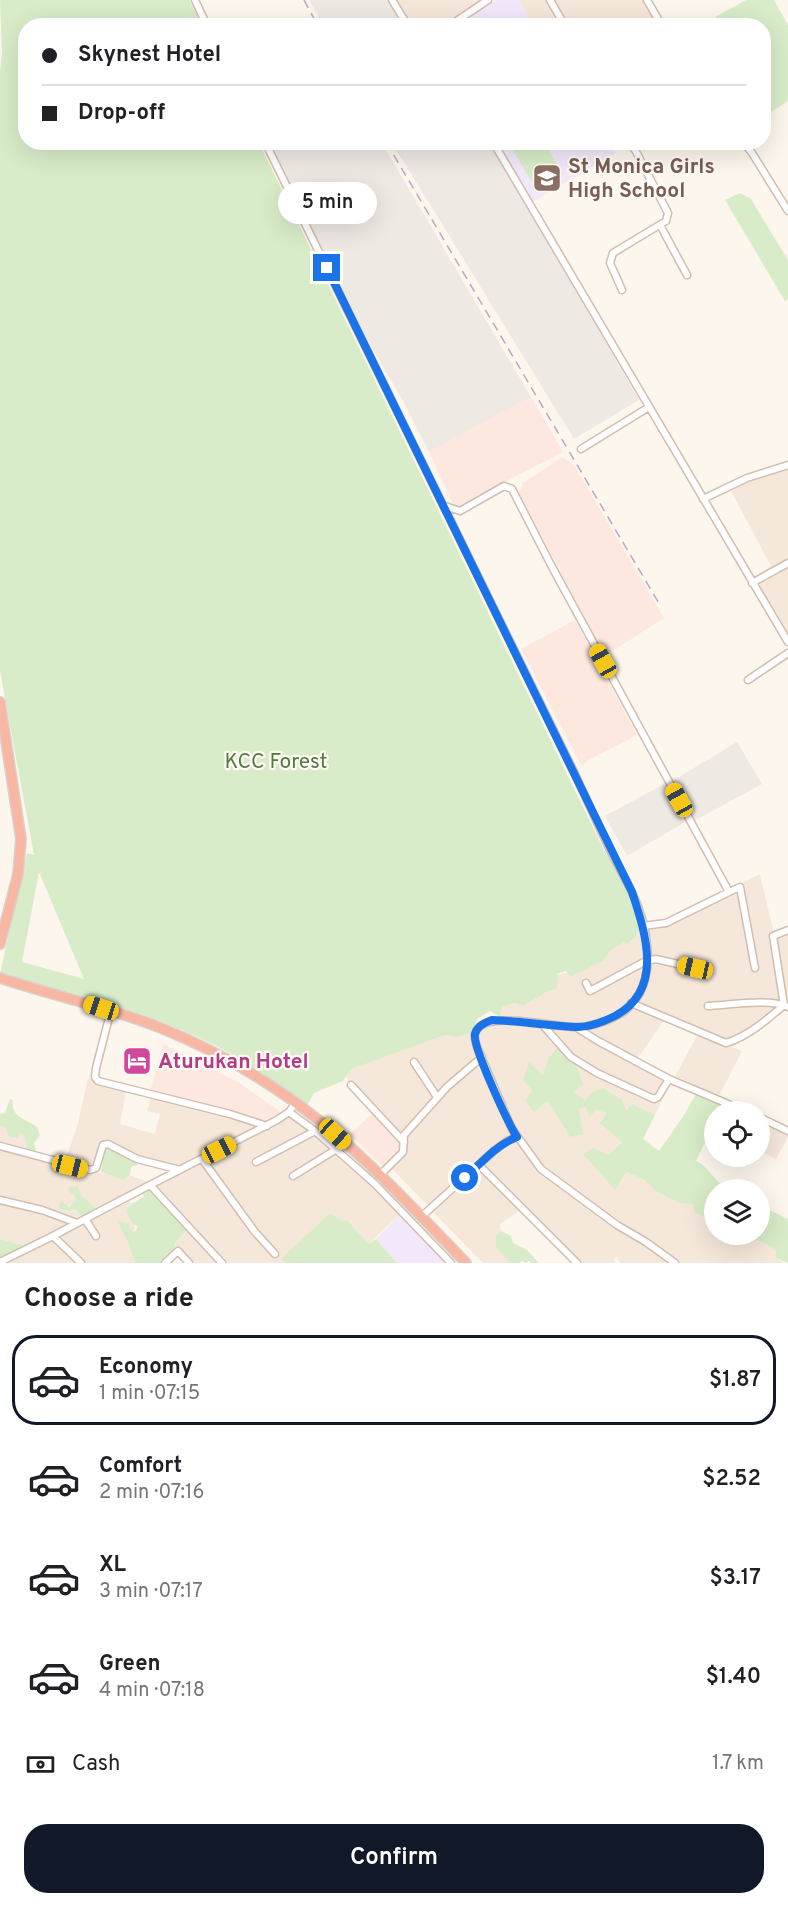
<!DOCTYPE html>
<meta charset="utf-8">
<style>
:root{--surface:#fff;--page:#f2f2f2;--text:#202124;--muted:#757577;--line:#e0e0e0;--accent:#111827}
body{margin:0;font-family:Overpass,sans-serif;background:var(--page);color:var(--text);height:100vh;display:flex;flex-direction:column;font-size:22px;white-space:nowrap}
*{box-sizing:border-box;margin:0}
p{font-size:20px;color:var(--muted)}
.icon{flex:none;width:33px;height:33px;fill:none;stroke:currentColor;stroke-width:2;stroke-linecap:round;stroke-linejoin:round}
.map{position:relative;height:1263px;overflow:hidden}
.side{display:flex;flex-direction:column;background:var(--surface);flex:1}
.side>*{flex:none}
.hud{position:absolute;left:18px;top:18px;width:753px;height:132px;border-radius:24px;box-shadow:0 6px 24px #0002;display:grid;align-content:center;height:132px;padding:0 24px;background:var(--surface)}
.buttons{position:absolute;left:704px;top:1101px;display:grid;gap:12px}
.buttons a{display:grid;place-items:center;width:66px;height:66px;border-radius:50%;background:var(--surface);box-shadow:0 6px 24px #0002;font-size:30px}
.end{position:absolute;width:27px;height:27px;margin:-14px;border:8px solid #1a73e8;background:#fff;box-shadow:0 0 0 3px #fff}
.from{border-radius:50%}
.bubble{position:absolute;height:42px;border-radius:21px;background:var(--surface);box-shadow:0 6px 24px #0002;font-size:20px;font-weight:600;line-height:42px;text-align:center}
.car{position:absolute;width:18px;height:36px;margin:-18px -9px;border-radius:8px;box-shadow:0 0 4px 2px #0007;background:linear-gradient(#f5c518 24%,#345 0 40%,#f5c518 0 76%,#345 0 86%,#f5c518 0)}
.hud b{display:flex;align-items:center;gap:21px;height:57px;font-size:22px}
.hud b+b{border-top:2px solid var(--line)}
.hud i{width:15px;height:15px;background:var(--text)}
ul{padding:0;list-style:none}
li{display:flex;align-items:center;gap:18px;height:90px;margin:0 12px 9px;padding:0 12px;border:3px solid transparent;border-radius:24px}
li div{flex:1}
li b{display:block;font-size:22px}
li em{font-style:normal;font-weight:600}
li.active{border-color:var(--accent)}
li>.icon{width:54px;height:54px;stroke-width:1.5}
h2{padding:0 24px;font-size:27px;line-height:72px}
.pay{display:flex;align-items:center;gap:15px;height:66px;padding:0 24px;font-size:22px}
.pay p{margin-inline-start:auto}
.cta{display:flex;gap:12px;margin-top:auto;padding:12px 24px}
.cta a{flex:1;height:69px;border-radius:24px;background:var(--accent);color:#fff;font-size:24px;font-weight:600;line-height:69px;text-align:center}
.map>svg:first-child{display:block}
.residential{fill:#f5e8da}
.commercial{fill:#fde8e0}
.industrial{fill:#efe9e4}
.education{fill:#f3e8fa}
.green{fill:#d8ecc9;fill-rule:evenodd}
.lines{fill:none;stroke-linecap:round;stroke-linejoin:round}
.minor-casing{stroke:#d1beb0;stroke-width:9}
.highway-casing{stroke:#dad1cd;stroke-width:12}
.minor{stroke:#fff;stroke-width:6}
.highway{stroke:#f7b7a3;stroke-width:9}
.rail{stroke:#b9a8c9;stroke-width:1.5;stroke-dasharray:9 6;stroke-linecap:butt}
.route{stroke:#1a73e8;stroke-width:8}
.labels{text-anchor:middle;stroke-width:4.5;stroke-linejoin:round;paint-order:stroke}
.education-label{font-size:21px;font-weight:bold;fill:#785e54;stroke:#fffaf3;text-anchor:start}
.park-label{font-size:21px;fill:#537a41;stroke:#fffaf3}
.hotel-label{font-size:21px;font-weight:bold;fill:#b23c85;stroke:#fffaf3;text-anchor:start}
</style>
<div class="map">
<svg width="788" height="1263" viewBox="0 0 788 1263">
<rect width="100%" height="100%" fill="#fdf6ec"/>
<!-- residential -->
<path class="residential" d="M 394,0 L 483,0 L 445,26 L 410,25 Z
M 519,0 L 644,0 L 659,25 L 517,26 L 528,18 Z
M 788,467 L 788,636 L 753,578 L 771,566 L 730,489 Z
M 760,874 L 774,934 L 782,1002 L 706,1007 L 778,1007 L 761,1020 L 729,1041 L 635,1003 L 646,987 L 649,957 L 645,922 L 661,923 Z
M 639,927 L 644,955 L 642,981 L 637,992 L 624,1007 L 599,1020 L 576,1023 L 500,1017 L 501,1007 L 515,1003 L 523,1006 L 545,993 L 556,989 L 556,975 L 587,968 L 603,961 L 611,950 L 624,941 L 632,942 Z
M 788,931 L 788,1004 L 786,1003 L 776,936 Z
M 636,1006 L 664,1020 L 638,1058 L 605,1043 L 583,1029 L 621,1017 Z
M 503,1023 L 579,1031 L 671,1082 L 655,1115 L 632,1104 L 626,1112 L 591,1093 L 585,1101 L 573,1092 L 543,1077 L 525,1101 L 534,1112 L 548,1101 L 562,1121 L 566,1132 L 579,1109 L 586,1107 L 607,1113 L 622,1141 L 608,1155 L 615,1190 L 626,1172 L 645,1180 L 654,1190 L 693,1203 L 695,1213 L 714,1221 L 714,1234 L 740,1235 L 764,1243 L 776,1250 L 776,1258 L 784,1263 L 678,1263 L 641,1236 L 593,1205 L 550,1173 L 522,1141 L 512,1124 L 478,1043 L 477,1032 L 487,1026 Z
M 472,1033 L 478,1057 L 421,1111 L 400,1134 L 346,1077 L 351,1069 L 376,1059 L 445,1035 L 458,1037 Z
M 698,1034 L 742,1051 L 719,1096 L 675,1076 Z
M 481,1064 L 513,1134 L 495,1146 L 428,1206 L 390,1167 L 406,1147 L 406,1135 L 458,1081 Z
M 88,1078 L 126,1091 L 120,1124 L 155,1134 L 160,1114 L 147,1111 L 151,1098 L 209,1110 L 258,1126 L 181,1167 L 141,1158 L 103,1141 L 92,1167 L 66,1159 L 78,1123 Z
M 289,1114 L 345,1159 L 400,1214 L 369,1244 L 347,1220 L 342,1221 L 330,1213 L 282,1259 L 285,1263 L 223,1263 L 155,1187 L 201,1160 L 242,1217 L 276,1257 L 280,1259 L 206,1162 Z
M 759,1120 L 788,1134 L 788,1137 L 776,1159 L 759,1150 Z
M 0,1126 L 18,1132 L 26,1137 L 27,1149 L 0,1142 Z
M 512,1140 L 517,1141 L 543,1173 L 577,1200 L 672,1263 L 620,1263 L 617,1257 L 614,1259 L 615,1263 L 581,1263 L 483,1164 Z
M 0,1150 L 77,1169 L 113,1175 L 124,1180 L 130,1175 L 148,1182 L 97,1209 L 82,1196 L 77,1188 L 76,1201 L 73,1205 L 58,1209 L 69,1211 L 74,1209 L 82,1217 L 77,1221 L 29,1204 L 0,1197 Z
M 480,1169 L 520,1210 L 500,1224 L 501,1231 L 496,1235 L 496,1248 L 510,1260 L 506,1263 L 483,1263 L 433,1212 Z
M 130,1201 L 131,1204 L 126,1210 L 135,1224 L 134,1234 L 117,1221 L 128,1243 L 135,1263 L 84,1263 L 58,1238 Z
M 0,1202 L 65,1219 L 71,1223 L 26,1246 L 0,1239 Z
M 188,1229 L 219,1263 L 190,1263 L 175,1247 L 176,1241 Z
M 54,1239 L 79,1263 L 2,1263 Z"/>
<!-- commercial -->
<path class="commercial" d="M 531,397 L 563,452 L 458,506 L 453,504 L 429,452 Z
M 562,457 L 574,465 L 664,618 L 605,656 L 519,493 L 523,483 Z
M 575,620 L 637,735 L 587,761 L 582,767 L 521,649 Z
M 163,1044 L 238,1082 L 281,1112 L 268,1122 L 150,1092 Z
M 372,1114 L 402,1143 L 400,1153 L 384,1168 L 350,1134 Z"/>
<!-- industrial -->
<path class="industrial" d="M 309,0 L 388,0 L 404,25 L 323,25 Z
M 269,143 L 382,143 L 531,397 L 429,452 L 401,397 L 352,314 Z
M 390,143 L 490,143 L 639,400 L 574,439 L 404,162 Z
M 737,742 L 762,784 L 694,821 L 674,780 Z
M 664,784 L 684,823 L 627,856 L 605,816 Z"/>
<!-- education -->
<path class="education" d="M 496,0 L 519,0 L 528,19 L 517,25 L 454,26 Z
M 497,143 L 610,143 L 616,153 L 533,202 Z
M 400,1214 L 448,1263 L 397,1263 L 376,1239 Z"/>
<!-- green -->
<path class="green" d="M 0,0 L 189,0 L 202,25 L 26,26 L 26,142 L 259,143 L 603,848 C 613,865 640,907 639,926 C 639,933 633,942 626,944 L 624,942 L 611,950 L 603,961 L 570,977 L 566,971 L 557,974 L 558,982 L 556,989 L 545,993 L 523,1006 L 515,1003 L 502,1007 L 500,1017 L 490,1011 L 477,1019 L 472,1033 L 458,1037 L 445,1035 L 351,1069 L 343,1081 L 314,1093 L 307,1105 C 276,1083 244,1059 210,1043 C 144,1010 71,993 0,974 L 27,853 L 34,855 L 0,671 L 0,73 L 2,52 ZM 39,872 L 84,979 L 22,962 Z
M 746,0 L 774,0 L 788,25 L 788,101 L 768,114 L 764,105 L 764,26 L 720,25 L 715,17 Z
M 509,143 L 545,143 L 563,174 L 535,188 Z
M 740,193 L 751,199 L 788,260 L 788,299 L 785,301 L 725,200 Z
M 558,1047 L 577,1066 L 583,1085 L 574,1092 L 585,1101 L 591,1093 L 603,1088 L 622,1100 L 626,1111 L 632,1104 L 655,1115 L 643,1139 L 659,1151 L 684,1115 L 697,1092 L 725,1105 L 721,1111 L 714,1112 L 714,1123 L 696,1161 L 702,1164 L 725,1189 L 714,1190 L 714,1221 L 695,1213 L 693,1204 L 679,1203 L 654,1190 L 645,1180 L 626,1172 L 615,1190 L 583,1154 L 593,1148 L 608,1155 L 622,1142 L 600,1123 L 607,1113 L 596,1110 L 589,1117 L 586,1107 L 579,1109 L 583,1134 L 570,1137 L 548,1101 L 534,1112 L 525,1101 L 532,1090 L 523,1080 L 529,1062 L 543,1076 L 548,1059 Z
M 10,1099 L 13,1100 C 10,1117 26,1119 37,1127 L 40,1135 L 34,1143 L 36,1152 L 27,1149 L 25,1137 L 19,1132 L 18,1138 L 8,1136 L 6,1128 L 0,1126 L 0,1114 L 5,1113 Z
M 109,1147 L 127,1156 L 138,1165 L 131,1167 L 130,1175 L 124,1180 L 101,1172 L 105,1149 Z
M 76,1185 L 82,1196 L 97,1209 L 82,1217 L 74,1209 L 69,1211 L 58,1209 L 61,1201 L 69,1207 L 76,1201 L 75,1196 L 68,1191 L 70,1186 L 74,1188 Z
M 151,1189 L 188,1229 L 176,1241 L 174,1249 L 160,1263 L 135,1263 L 128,1243 L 117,1221 L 129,1223 L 129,1228 L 134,1233 L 138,1227 L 131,1222 L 126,1210 L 131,1204 L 144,1197 L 143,1194 Z
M 759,1205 L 788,1219 L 788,1263 L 776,1258 L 776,1250 L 764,1243 L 740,1235 L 759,1234 Z
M 330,1213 L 342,1221 L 347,1220 L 369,1244 L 376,1239 L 397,1263 L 285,1263 L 281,1259 Z
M 501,1231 L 511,1236 L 513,1243 L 527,1250 L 539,1263 L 531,1263 L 529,1261 L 526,1263 L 522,1261 L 520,1263 L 506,1263 L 509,1260 L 496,1248 L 496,1235 Z
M 0,1239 L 26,1246 L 0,1259 Z"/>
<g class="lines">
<!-- minor casing -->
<g class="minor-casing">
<path id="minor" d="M 195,0 L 207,26
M 392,0 L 408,26
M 550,0 L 565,26
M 647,0 L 662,26
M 449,26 L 488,0
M 265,142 L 575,774 C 587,801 599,827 612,854 C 618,866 625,878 631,890 C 648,925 660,981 626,1010 C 614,1019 594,1026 579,1027 C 559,1029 481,1007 475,1034 C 474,1038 476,1043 477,1047 L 512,1129 L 541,1169 L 617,1225 L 646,1242 L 675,1263
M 493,142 L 788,642
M 743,142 L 752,153 L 788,211
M 634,149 L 644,142
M 660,225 L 687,275
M 622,290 L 610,263 L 613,253 L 666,221 L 668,213 L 631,142
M 581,449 L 649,407
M 703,499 L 747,478 L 788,465
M 445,506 L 460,511 L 504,486 L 512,489 L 551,565 L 729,892 L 740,887 L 755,968
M 752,583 L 788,563
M 748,680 L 788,653
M 643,926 L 666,923 L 729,892
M 586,983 L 590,991 L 646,961 L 656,959 L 695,968
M 631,1003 L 726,1043 C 747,1037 768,1019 784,1005
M 784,1005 L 773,936 L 788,930
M 708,1006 C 728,1005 772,998 788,1007
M 111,1010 L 96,1068 L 95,1077 L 98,1081 L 230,1114 L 267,1126
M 541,1023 L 571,1057 L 597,1073 L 654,1099 L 658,1097 L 669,1079
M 577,1028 L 598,1041 L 669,1079 L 747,1112
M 414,1062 L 437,1097
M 351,1085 L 404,1142
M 759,1117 L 788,1131
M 315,1131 L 375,1184 L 451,1263
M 0,1146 L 90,1170 L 96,1168 L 103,1145 L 108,1144 L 137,1159 L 180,1170
M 202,1159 L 255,1232 L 275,1254
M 256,1162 L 315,1131 L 289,1112
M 479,1165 L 577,1263
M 380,1175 L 403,1152 L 404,1135 L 447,1087 L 482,1057
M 293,1176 L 340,1147
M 0,1200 L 42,1210 L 77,1223
M 421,1217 L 495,1150 L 507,1141 L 517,1137
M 85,1219 L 150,1185
M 0,1262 L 53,1236
M 81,1263 L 53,1236 L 85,1219 L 96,1236
M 165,1263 L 178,1251 L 189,1263
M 222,1263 L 150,1185 L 277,1120 L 289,1112 L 295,1104"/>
</g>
<!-- highway casing -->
<g class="highway-casing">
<path id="highway" d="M 0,702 L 21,839 L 18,874 L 0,944
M 0,978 C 54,996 109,1007 161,1028 C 220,1052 277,1086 326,1126 C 376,1168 421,1216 466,1263"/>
</g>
<!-- minor -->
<use href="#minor" class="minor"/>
<!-- highway -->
<use href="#highway" class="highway"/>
<!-- rail -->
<path class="rail" d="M 304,0 L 318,26
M 386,142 L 660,605"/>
</g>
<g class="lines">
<!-- route -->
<path class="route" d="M 327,268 L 632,892 C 646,934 664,990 615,1016 C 603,1022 589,1028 575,1027 C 548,1026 520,1021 492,1020 C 486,1022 477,1026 475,1034 C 472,1046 508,1123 517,1137 C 496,1145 481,1163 465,1178"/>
</g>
<!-- icons -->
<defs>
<g id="school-square" transform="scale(1.5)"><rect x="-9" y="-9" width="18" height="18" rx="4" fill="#8d6e63" stroke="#fffaf3"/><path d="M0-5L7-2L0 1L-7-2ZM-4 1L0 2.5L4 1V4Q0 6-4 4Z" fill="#fff"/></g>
<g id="hotel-square" transform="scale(1.5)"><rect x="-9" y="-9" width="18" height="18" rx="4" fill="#d1479c" stroke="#fffaf3"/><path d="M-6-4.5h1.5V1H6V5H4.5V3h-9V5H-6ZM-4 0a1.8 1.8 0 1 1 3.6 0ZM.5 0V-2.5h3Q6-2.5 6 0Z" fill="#fff"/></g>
</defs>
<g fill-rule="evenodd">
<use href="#school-square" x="547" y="178"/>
<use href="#hotel-square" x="137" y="1061"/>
</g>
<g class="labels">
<!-- education labels -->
<g class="education-label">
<text x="568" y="173">St Monica Girls<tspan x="568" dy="24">High School</tspan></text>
</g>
<!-- park labels -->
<g class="park-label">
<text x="276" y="768">KCC Forest</text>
</g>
<!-- hotel labels -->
<g class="hotel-label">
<text x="158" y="1068">Aturukan Hotel</text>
</g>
</g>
</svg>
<div class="buttons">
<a><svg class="icon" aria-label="locate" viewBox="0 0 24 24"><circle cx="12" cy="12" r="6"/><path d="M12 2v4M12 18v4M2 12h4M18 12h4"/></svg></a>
<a><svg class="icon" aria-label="layers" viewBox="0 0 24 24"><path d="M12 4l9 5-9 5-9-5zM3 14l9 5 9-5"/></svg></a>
</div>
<i class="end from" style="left:465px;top:1178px"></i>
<i class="end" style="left:327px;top:268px"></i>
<div class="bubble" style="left:278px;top:182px;width:99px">5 min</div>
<i class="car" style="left:603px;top:661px;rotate:331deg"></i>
<i class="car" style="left:679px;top:800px;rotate:331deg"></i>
<i class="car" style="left:695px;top:968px;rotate:283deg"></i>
<i class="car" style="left:101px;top:1008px;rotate:288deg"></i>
<i class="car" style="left:335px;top:1134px;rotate:132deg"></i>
<i class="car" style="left:219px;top:1150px;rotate:63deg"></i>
<i class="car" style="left:70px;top:1166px;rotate:104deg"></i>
<div class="hud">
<b><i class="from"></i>Skynest Hotel</b>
<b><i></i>Drop-off</b>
</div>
</div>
<section class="side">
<h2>Choose a ride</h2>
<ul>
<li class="active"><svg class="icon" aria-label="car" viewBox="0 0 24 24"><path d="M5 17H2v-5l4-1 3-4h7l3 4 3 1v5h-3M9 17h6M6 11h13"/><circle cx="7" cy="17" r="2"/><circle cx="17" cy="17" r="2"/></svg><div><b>Economy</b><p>1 min · 07:15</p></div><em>$1.87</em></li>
<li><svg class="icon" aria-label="car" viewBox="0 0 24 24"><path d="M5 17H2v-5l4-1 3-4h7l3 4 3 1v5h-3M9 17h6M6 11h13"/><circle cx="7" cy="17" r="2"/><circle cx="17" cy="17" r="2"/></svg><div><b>Comfort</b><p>2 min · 07:16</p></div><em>$2.52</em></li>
<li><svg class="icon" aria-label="car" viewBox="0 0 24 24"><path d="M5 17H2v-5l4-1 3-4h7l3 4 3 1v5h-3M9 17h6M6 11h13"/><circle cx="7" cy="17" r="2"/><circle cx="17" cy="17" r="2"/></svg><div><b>XL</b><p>3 min · 07:17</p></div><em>$3.17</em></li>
<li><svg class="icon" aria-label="car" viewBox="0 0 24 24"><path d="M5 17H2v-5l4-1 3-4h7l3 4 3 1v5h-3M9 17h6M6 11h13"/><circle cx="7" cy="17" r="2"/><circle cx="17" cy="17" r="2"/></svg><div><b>Green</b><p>4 min · 07:18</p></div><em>$1.40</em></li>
</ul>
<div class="pay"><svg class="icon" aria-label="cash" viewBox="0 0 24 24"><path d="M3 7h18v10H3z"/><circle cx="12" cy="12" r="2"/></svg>Cash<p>1.7 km</p></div>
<div class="cta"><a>Confirm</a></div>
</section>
